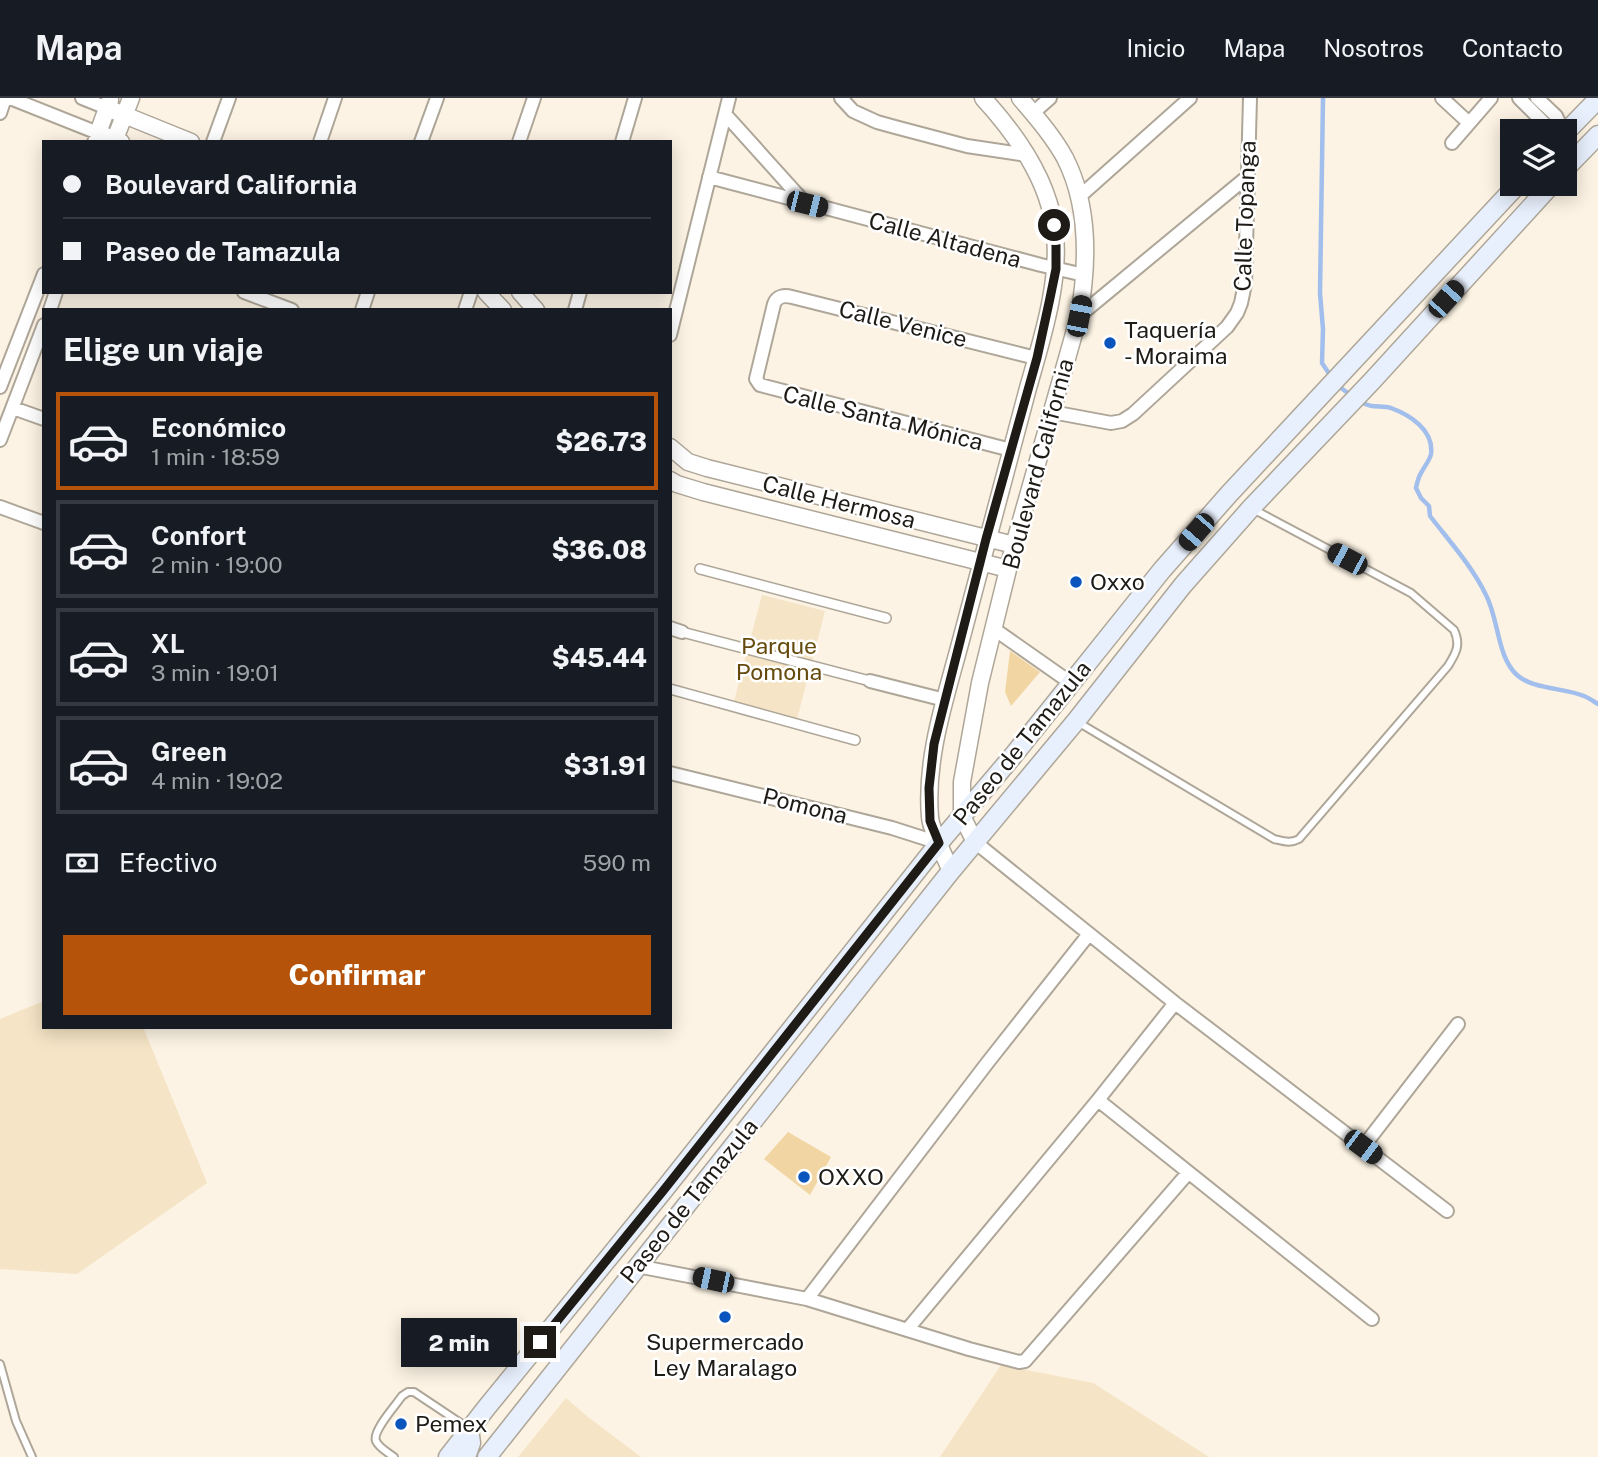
<!DOCTYPE html>
<html lang="es">
<meta charset="utf-8">
<style>
:root{--surface:#171b24;--page:#20242c;--text:#f1f3f6;--muted:#9ea1a6;--line:#363941;--accent:#b45309}
body{margin:0;font-family:"Public Sans",sans-serif;background:var(--page);color:var(--text);height:100vh;display:flex;flex-direction:column;font-size:26px;white-space:nowrap}
*{box-sizing:border-box;margin:0}
p{font-size:23px;color:var(--muted)}
.icon{flex:none;width:38px;height:38px;fill:none;stroke:currentColor;stroke-width:2;stroke-linecap:round;stroke-linejoin:round}
.map{position:relative;flex:1;overflow:hidden}
.drawer{position:absolute;left:42px;top:210px;width:630px;height:721px;display:flex;flex-direction:column;background:var(--surface);border-radius:0px;box-shadow:0 4px 18px #0003}
.drawer>*{flex:none}
.guide{position:absolute;left:42px;top:42px;width:630px;height:154px;border-radius:0px;box-shadow:0 4px 18px #0003;display:grid;align-content:center;height:154px;padding:0 21px;background:var(--surface)}
.fabs{position:absolute;left:1500px;top:21px;display:grid;gap:14px}
.fabs a{display:grid;place-items:center;width:77px;height:77px;border-radius:0px;background:var(--surface);box-shadow:0 4px 18px #0003;font-size:35px}
.end{position:absolute;width:32px;height:32px;margin:-16px;border:9px solid #1e1b16;background:#fff;box-shadow:0 0 0 4px #fff}
.from{border-radius:50%}
.bubble{position:absolute;height:49px;border-radius:0px;background:var(--surface);box-shadow:0 4px 18px #0003;font-size:23px;font-weight:800;line-height:49px;text-align:center}
.car{position:absolute;width:21px;height:42px;margin:-21px -10px;border-radius:9px;box-shadow:0 0 5px 2px #0007;background:linear-gradient(#222 24%,#8ab4d8 0 40%,#222 0 76%,#8ab4d8 0 86%,#222 0)}
.guide b{display:flex;align-items:center;gap:24px;height:66px;font-size:26px}
.guide b+b{border-top:2px solid var(--line)}
.guide i{width:18px;height:18px;background:var(--text)}
ul{padding:0;list-style:none}
li{display:flex;align-items:center;gap:21px;height:98px;margin:0 14px 10px;padding:0 7px;border:4px solid var(--line);border-radius:0px}
li div{flex:1}
li b{display:block;font-size:26px}
li em{font-style:normal;font-weight:800}
li.current{border-color:var(--accent)}
li>.icon{width:63px;height:63px;stroke-width:1.5}
h2{padding:0 21px;font-size:32px;line-height:84px}
.pay{display:flex;align-items:center;gap:18px;height:77px;padding:0 21px;font-size:26px}
.pay p{margin-inline-start:auto}
.button{display:flex;gap:14px;margin-top:auto;padding:14px 21px}
.button a{flex:1;height:80px;border-radius:0px;background:var(--accent);color:#fff;font-size:28px;font-weight:800;line-height:80px;text-align:center}
header{display:flex;align-items:center;gap:42px;box-sizing:border-box;height:98px;padding:0 35px;background:var(--surface);border-bottom:2px solid var(--line)}
header strong{font-size:33px}
nav{display:flex;gap:38px;margin-inline-start:auto;font-size:24px}
.map>svg:first-child{display:block}
.green{fill:#f5e4c5}
.lines{fill:none;stroke-linecap:round;stroke-linejoin:round}
.stream{stroke:#a1beec;stroke-width:4.5}
.building{fill:#f1d6a3}
.service-casing{stroke:#aea698;stroke-width:10}
.pedestrian-casing{stroke:#aea698;stroke-width:12}
.minor-casing{stroke:#aea698;stroke-width:16}
.tertiary-casing{stroke:#aea698;stroke-width:19}
.secondary-casing{stroke:#aea698;stroke-width:21}
.service{stroke:#fff;stroke-width:6}
.pedestrian{stroke:#fff;stroke-width:9}
.minor{stroke:#fff;stroke-width:12}
.tertiary{stroke:#fff;stroke-width:16}
.secondary{stroke:#e8f0fd;stroke-width:18}
.route{stroke:#1e1b16;stroke-width:9}
.poi-dot{fill:#0a54be;stroke:#fff;stroke-width:2.5}
.labels{text-anchor:middle;stroke-width:5;stroke-linejoin:round;paint-order:stroke}
.street-label{font-size:23px;fill:#1e1b16;stroke:#fff}
.poi-label{font-size:23px;fill:#1e1b16;stroke:#fff;text-anchor:start}
.park-label{font-size:23px;fill:#654a0c;stroke:#fff}
</style>
<header>
<strong>Mapa</strong>
<nav><a>Inicio</a><a>Mapa</a><a>Nosotros</a><a>Contacto</a></nav>
</header>
<div class="map">
<svg width="1598" height="1359" viewBox="0 0 1598 1359">
<rect width="100%" height="100%" fill="#fcf3e4"/>
<!-- green -->
<path class="green" d="M 762,497 L 825,513 L 796,625 L 733,607 Z
M 44,903 L 44,929 L 143,929 L 207,1085 L 77,1176 L 0,1171 L 0,921 Z
M 1001,1267 L 1093,1285 L 1209,1359 L 940,1359 Z
M 566,1300 L 588,1319 L 641,1359 L 518,1359 Z"/>
<g class="lines">
<!-- stream -->
<path class="stream" d="M 1323,0 L 1320,195 L 1323,231 L 1322,265 L 1332,280
M 1337,287 L 1352,298
M 1360,303 C 1371,311 1380,307 1391,310 C 1410,317 1434,332 1431,356 C 1430,362 1424,369 1421,375 C 1418,380 1417,385 1416,390 L 1421,400 L 1429,408 L 1430,418 C 1450,444 1472,468 1486,497 C 1499,522 1497,559 1517,577 C 1532,591 1565,590 1584,598 C 1589,600 1593,603 1598,606"/>
</g>
<!-- building -->
<path class="building" d="M 1010,553 L 1040,574 L 1011,608 L 1005,594 Z
M 788,1034 L 831,1059 L 810,1097 L 764,1061 Z"/>
<g class="lines">
<!-- service casing -->
<g class="service-casing">
<path id="service" d="M 1076,623 L 1274,741 C 1283,743 1290,746 1299,741 L 1448,568 C 1456,555 1461,547 1454,532 L 1411,495 L 1253,411
M 0,1266 L 16,1323 L 32,1359
M 394,1359 C 389,1355 379,1350 376,1343 C 372,1333 396,1307 402,1298 L 408,1294 L 414,1294 L 468,1330"/>
</g>
<!-- pedestrian casing -->
<g class="pedestrian-casing">
<path id="pedestrian" d="M 700,471 L 886,520
M 682,534 L 870,583
M 670,591 L 855,642"/>
</g>
<!-- minor casing -->
<g class="minor-casing">
<path id="minor" d="M 10,0 L 98,35 L 94,44
M 82,0 L 107,10
M 841,0 L 853,13 L 877,24 L 895,29 L 967,48 L 1027,57
M 1442,0 L 1469,25
M 1519,0 L 1546,27 L 1559,33
M 1537,0 L 1556,18 L 1563,33
M 0,15 L 5,0
M 1033,15 L 1050,0
M 725,16 L 806,106
M 213,44 L 229,0
M 320,44 L 335,0
M 421,44 L 437,0
M 519,44 L 534,0
M 622,44 L 635,0
M 1452,45 L 1491,0
M 709,79 L 1041,167 L 1084,177
M 1079,99 L 1190,0
M 244,194 L 292,212
M 50,212 L 56,194
M 362,212 L 368,194
M 465,212 L 471,194
M 575,212 L 580,194
M 1079,218 L 1247,79
M 670,237 L 729,0
M 0,289 L 44,176
M 13,310 L 44,321
M 1052,314 L 1111,325 L 1122,323 L 1133,316 L 1227,229 L 1237,215 L 1241,205 L 1245,186 L 1250,0
M 0,342 L 44,227
M 1011,352 L 760,287 L 756,281 L 774,206 C 777,198 784,197 792,199 L 1036,260
M 0,409 L 44,425
M 670,530 L 682,534
M 994,531 L 1071,585
M 870,583 L 945,602
M 670,675 L 892,730 L 939,745
M 975,744 L 1175,905 L 1447,1113
M 1098,1002 L 1372,1221
M 1363,1049 L 1458,926
M 637,1168 L 807,1201 L 969,1251 L 1019,1264 L 1025,1263 L 1188,1075
M 807,1201 L 988,964 L 1089,836
M 907,1232 L 1098,1002 L 1175,905"/>
</g>
<!-- tertiary casing -->
<g class="tertiary-casing">
<path id="tertiary" d="M 110,2 L 98,35 L 121,44
M 107,10 L 191,44
M 115,41 L 131,0
M 486,194 L 503,212
M 520,194 L 536,212
M 670,349 L 688,364 L 707,370 L 1014,447
M 670,382 L 677,386 L 703,394 L 1008,471
M 975,744 L 962,718 L 962,684 L 980,585 L 1014,447 L 1079,218 C 1088,166 1090,109 1065,60 C 1053,38 1036,19 1020,0
M 951,773 C 945,759 931,733 930,719 C 925,659 946,599 961,542 C 983,458 1005,374 1028,290 C 1042,241 1062,179 1054,128 C 1047,80 1016,36 983,0"/>
</g>
<!-- secondary casing -->
<g class="secondary-casing">
<path id="secondary" d="M 1564,36 L 1598,1
M 1564,72 L 1598,37
M 448,1359 L 487,1309 L 663,1093 L 939,745 L 1012,659 L 1162,472 L 1229,396 L 1518,86
M 466,1359 L 471,1345 L 469,1331
M 487,1359 L 951,773 L 1076,623 L 1183,487 L 1251,410 L 1372,283 L 1552,86"/>
</g>
<!-- service -->
<use href="#service" class="service"/>
<!-- pedestrian -->
<use href="#pedestrian" class="pedestrian"/>
<!-- minor -->
<use href="#minor" class="minor"/>
<!-- tertiary -->
<use href="#tertiary" class="tertiary"/>
<!-- secondary -->
<use href="#secondary" class="secondary"/>
</g>
<g class="lines">
<!-- route -->
<path class="route" d="M 540,1244 L 663,1093 L 939,745 L 930,723 L 929,690 L 934,646 L 986,441 L 1037,260 L 1050,200 L 1056,171 L 1056,148 L 1054,127"/>
</g>
<!-- markers -->
<g class="poi-dot">
<circle cx="1110" cy="245" r="7"/>
<circle cx="1076" cy="484" r="7"/>
<circle cx="804" cy="1079" r="7"/>
<circle cx="725" cy="1219" r="7"/>
<circle cx="401" cy="1326" r="7"/>
</g>
<g class="labels">
<!-- street labels -->
<g class="street-label">
<text transform="translate(1245 118) rotate(-88)" y="8">Calle Topanga</text>
<text transform="translate(945 142) rotate(15)" y="8">Calle Altadena</text>
<text transform="translate(903 226) rotate(14)" y="8">Calle Venice</text>
<text transform="translate(883 320) rotate(14)" y="8">Calle Santa Mónica</text>
<text transform="translate(1038 366) rotate(-75)" y="8">Boulevard California</text>
<text transform="translate(839 404) rotate(14)" y="8">Calle Hermosa</text>
<text transform="translate(1022 645) rotate(-51)" y="8">Paseo de Tamazula</text>
<text transform="translate(805 708) rotate(14)" y="8">Pomona</text>
<text transform="translate(689 1103) rotate(-51)" y="8">Paseo de Tamazula</text>
</g>
<!-- poi labels -->
<g class="poi-label">
<text x="1124" y="240">Taquería<tspan x="1124" dy="26">- Moraima</tspan></text>
<text x="1090" y="492">Oxxo</text>
<text x="818" y="1087">OXXO</text>
<text x="725" y="1252" text-anchor="middle">Supermercado<tspan x="725" dy="26">Ley Maralago</tspan></text>
<text x="415" y="1334">Pemex</text>
</g>
<!-- park labels -->
<g class="park-label">
<text x="779" y="556">Parque<tspan x="779" dy="26">Pomona</tspan></text>
</g>
</g>
</svg>
<div class="fabs">
<a><svg class="icon" aria-label="layers" viewBox="0 0 24 24"><path d="M12 4l9 5-9 5-9-5zM3 14l9 5 9-5"/></svg></a>
</div>
<i class="end from" style="left:1054px;top:127px"></i>
<i class="end" style="left:540px;top:1244px"></i>
<div class="bubble" style="left:401px;top:1220px;width:116px">2 min</div>
<i class="car" style="left:807px;top:106px;rotate:104deg"></i>
<i class="car" style="left:1446px;top:201px;rotate:42deg"></i>
<i class="car" style="left:1079px;top:218px;rotate:11deg"></i>
<i class="car" style="left:1196px;top:434px;rotate:221deg"></i>
<i class="car" style="left:1347px;top:461px;rotate:298deg"></i>
<i class="car" style="left:1363px;top:1049px;rotate:127deg"></i>
<i class="car" style="left:713px;top:1182px;rotate:282deg"></i>
<div class="guide">
<b><i class="from"></i>Boulevard California</b>
<b><i></i>Paseo de Tamazula</b>
</div>
<section class="drawer">
<h2>Elige un viaje</h2>
<ul>
<li class="current"><svg class="icon" aria-label="car" viewBox="0 0 24 24"><path d="M5 17H2v-5l4-1 3-4h7l3 4 3 1v5h-3M9 17h6M6 11h13"/><circle cx="7" cy="17" r="2"/><circle cx="17" cy="17" r="2"/></svg><div><b>Económico</b><p>1 min · 18:59</p></div><em>$26.73</em></li>
<li><svg class="icon" aria-label="car" viewBox="0 0 24 24"><path d="M5 17H2v-5l4-1 3-4h7l3 4 3 1v5h-3M9 17h6M6 11h13"/><circle cx="7" cy="17" r="2"/><circle cx="17" cy="17" r="2"/></svg><div><b>Confort</b><p>2 min · 19:00</p></div><em>$36.08</em></li>
<li><svg class="icon" aria-label="car" viewBox="0 0 24 24"><path d="M5 17H2v-5l4-1 3-4h7l3 4 3 1v5h-3M9 17h6M6 11h13"/><circle cx="7" cy="17" r="2"/><circle cx="17" cy="17" r="2"/></svg><div><b>XL</b><p>3 min · 19:01</p></div><em>$45.44</em></li>
<li><svg class="icon" aria-label="car" viewBox="0 0 24 24"><path d="M5 17H2v-5l4-1 3-4h7l3 4 3 1v5h-3M9 17h6M6 11h13"/><circle cx="7" cy="17" r="2"/><circle cx="17" cy="17" r="2"/></svg><div><b>Green</b><p>4 min · 19:02</p></div><em>$31.91</em></li>
</ul>
<div class="pay"><svg class="icon" aria-label="cash" viewBox="0 0 24 24"><path d="M3 7h18v10H3z"/><circle cx="12" cy="12" r="2"/></svg>Efectivo<p>590 m</p></div>
<div class="button"><a>Confirmar</a></div>
</section>
</div>
